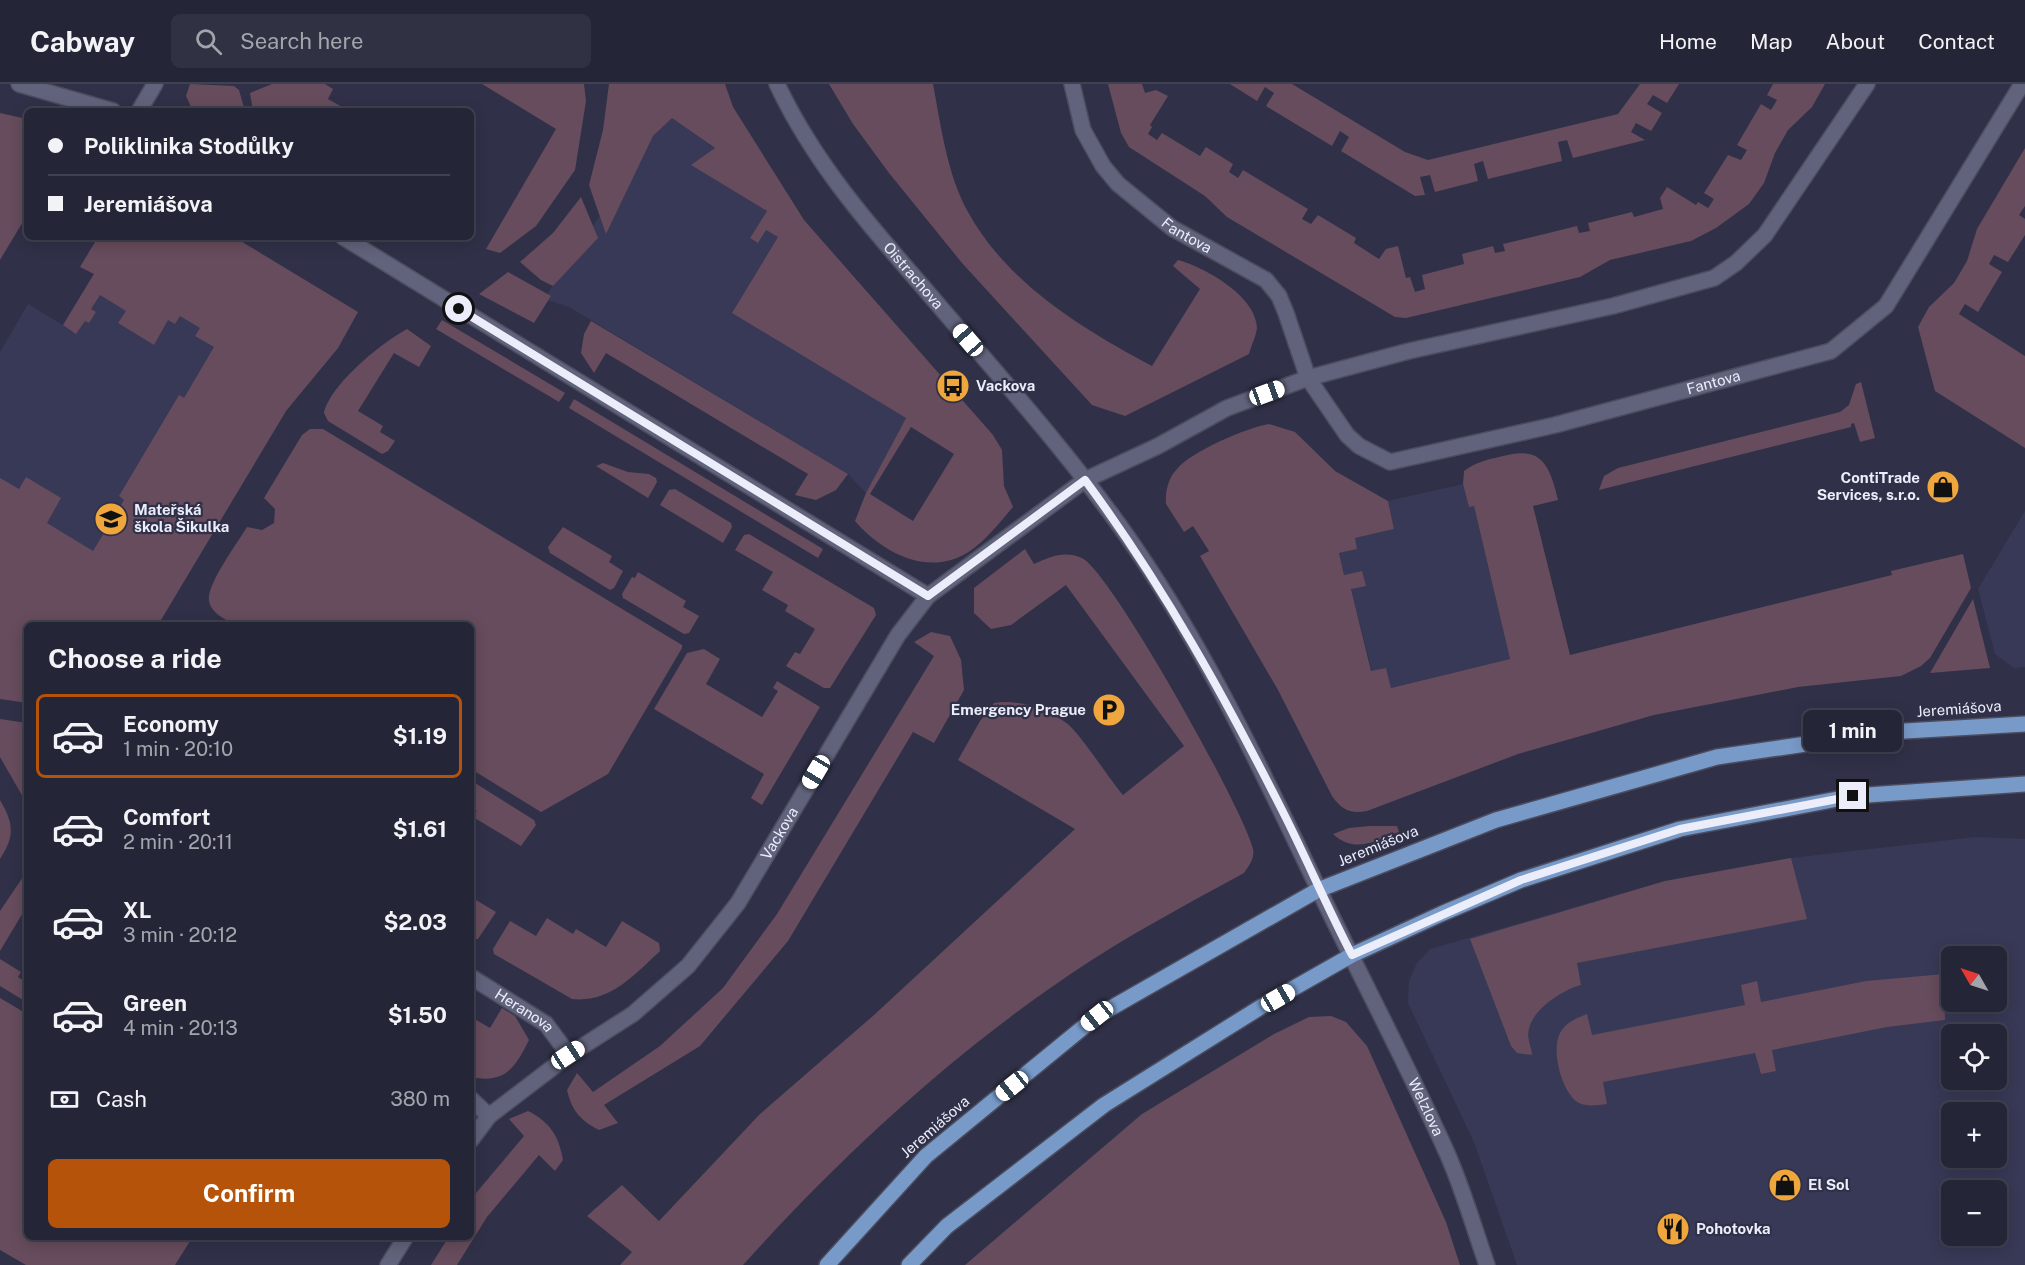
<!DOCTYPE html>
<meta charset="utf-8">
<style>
:root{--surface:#242536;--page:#303142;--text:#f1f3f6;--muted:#a3a5ad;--line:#414251;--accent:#b45309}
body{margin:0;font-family:"Public Sans",sans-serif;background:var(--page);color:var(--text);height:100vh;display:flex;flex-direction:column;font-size:22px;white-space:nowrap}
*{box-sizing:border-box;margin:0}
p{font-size:20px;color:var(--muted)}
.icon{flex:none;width:33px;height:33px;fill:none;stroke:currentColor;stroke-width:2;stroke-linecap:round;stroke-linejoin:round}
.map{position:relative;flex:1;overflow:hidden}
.sheet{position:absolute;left:24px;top:538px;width:450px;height:618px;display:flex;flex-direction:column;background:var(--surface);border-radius:9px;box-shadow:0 3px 15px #0003,0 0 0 2px var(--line)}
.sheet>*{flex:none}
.guide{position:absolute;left:24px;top:24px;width:450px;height:132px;border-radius:9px;box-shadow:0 3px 15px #0003,0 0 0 2px var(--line);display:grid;align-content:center;height:132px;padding:0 24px;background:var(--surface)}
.needle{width:39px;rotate:309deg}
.controls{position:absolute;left:1941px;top:862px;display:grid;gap:12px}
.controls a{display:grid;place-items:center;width:66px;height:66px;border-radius:9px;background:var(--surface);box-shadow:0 3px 15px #0003,0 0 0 2px var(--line);font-size:30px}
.end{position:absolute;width:27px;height:27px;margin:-14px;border:8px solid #ebedfb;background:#111;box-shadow:0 0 0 3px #111}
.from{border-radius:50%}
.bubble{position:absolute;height:42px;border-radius:9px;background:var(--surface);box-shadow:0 3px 15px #0003,0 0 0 2px var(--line);font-size:20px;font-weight:700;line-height:42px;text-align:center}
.car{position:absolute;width:18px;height:36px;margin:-18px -9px;border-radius:8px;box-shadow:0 0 4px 2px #0007;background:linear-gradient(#fff 24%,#345 0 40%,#fff 0 76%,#345 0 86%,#fff 0)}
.guide b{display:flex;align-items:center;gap:21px;height:57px;font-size:22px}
.guide b+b{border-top:2px solid var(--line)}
.guide i{width:15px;height:15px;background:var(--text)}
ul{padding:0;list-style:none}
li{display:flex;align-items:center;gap:18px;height:84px;margin:0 12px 9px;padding:0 12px;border:3px solid transparent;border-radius:9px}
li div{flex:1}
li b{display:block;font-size:22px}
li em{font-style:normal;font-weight:700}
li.active{border-color:var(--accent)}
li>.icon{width:54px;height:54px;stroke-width:1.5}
h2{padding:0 24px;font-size:27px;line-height:72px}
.pay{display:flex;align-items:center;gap:15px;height:66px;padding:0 24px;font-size:22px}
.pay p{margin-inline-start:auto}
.button{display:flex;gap:12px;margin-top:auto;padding:12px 24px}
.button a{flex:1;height:69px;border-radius:9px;background:var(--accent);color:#fff;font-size:24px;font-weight:700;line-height:69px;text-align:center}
header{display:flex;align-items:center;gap:36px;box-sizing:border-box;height:84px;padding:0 30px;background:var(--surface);border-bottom:2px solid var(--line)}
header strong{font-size:28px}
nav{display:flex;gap:33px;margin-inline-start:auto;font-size:21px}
.search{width:420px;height:54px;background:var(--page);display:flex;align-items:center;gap:15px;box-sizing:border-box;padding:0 21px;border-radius:9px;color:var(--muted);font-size:22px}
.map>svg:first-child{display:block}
.built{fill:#383956;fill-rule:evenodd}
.green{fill:#664c5c;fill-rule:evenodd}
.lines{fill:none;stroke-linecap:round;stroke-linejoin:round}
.minor-casing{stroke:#4b4c5e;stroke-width:18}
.major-casing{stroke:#4b4c5e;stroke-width:18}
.minor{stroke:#61637c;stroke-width:15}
.major{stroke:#789ac9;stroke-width:15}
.route{stroke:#ebedfb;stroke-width:8}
.labels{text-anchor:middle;stroke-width:4.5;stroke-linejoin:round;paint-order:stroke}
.street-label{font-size:15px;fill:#ebedfb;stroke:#303148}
.poi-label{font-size:15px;font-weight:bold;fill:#ebedfb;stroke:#303148;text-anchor:start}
</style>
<header>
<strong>Cabway</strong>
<div class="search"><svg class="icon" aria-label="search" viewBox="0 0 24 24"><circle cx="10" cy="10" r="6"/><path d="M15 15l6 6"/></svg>Search here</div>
<nav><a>Home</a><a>Map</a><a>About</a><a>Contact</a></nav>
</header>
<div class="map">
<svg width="2025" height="1181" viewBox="0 0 2025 1181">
<rect width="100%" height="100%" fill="#303148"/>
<!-- built -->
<path class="built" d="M 672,33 L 715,65 L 692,81 L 767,127 L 750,154 L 766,146 L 778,153 L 906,334 L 866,409 L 848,390 L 569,223 L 544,215 L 653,52 Z
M 234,153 L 339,263 L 285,328 L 27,542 L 0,615 L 0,268 L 28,220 L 63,241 L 94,189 Z
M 1463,400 L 1469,422 L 1474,422 L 1510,575 L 1391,604 L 1386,584 L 1372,588 L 1351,505 L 1362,487 L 1344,491 L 1339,469 L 1357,465 L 1354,454 L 1394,445 L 1388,417 Z
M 2025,427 L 2025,583 L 2014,584 L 1995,570 L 1978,505 Z
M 1976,753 L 2025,755 L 2025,1181 L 1517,1181 L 1474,1058 L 1408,919 L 1409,897 L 1417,879 L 1430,865 L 1665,797 L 1791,774 ZM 1952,873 L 1996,873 L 1996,918 L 1952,918 ZM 1952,951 L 1996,951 L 1996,996 L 1952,996 ZM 1952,1029 L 1996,1029 L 1996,1074 L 1952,1074 ZM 1952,1107 L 1996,1107 L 1996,1152 L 1952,1152 Z"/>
<!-- green -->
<path class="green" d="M 190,0 L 234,2 L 239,6 L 245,27 L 193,27 L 186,12 Z
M 272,0 L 325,0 L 333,5 L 328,15 L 349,27 L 253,27 L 250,9 Z
M 482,0 L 584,0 L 586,17 L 575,86 L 536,142 L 500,169 L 486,165 L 556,45 Z
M 609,0 L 725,0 L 733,23 L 804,136 L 993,351 L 1002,366 L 1004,402 L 1013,423 C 1000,438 985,458 967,469 C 927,493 882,468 855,437 L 866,409 L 906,334 L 732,229 L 778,153 L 766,146 L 758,159 L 750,154 L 767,127 L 691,81 L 715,64 L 672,34 L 653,52 L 606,150 L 589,101 L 603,46 ZM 911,343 L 954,370 L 913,437 L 870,410 Z
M 829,0 L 933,0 C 941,42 947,90 968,128 C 1007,199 1082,245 1152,282 L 1200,205 L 1173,182 L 1178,176 C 1204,183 1255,211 1257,243 C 1257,250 1251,262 1249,270 L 1125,332 L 1092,321 L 962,179 L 889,89 L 853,40 Z
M 1108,0 L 1142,0 L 1145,9 L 1156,6 L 1168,12 L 1150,41 L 1152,43 L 1148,50 L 1157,56 L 1162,49 L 1200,72 L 1206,63 L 1233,80 L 1229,88 L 1238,94 L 1243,86 L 1308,125 L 1302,135 L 1311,140 L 1318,131 L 1356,154 L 1354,159 L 1379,175 L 1386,165 L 1398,162 L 1406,194 L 1410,193 L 1415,208 L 1425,205 L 1422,191 L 1464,180 L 1462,170 L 1493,162 L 1495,169 L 1505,167 L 1503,160 L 1577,142 L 1579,149 L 1590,147 L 1588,139 L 1632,128 L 1634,133 L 1663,125 L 1660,114 L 1667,103 L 1696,121 L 1698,118 L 1708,124 L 1714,115 L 1704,109 L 1728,71 L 1741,76 L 1747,66 L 1737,61 L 1761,20 L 1771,26 L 1777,16 L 1767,11 L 1773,0 L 1825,0 L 1812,23 L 1788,46 L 1775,69 L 1764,99 L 1749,120 L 1716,144 L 1691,157 L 1610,176 L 1580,193 L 1406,234 L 1395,233 L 1227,133 L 1205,112 L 1129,63 L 1121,49 Z
M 1230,0 L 1292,0 L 1405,68 L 1428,76 L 1618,30 L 1640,0 L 1679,0 L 1667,19 L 1653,11 L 1647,20 L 1662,29 L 1651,47 L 1636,39 L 1631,48 L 1645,56 L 1573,74 L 1567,56 L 1558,58 L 1562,77 L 1488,95 L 1483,77 L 1474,80 L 1478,97 L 1435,108 L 1430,91 L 1420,93 L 1425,111 L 1415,112 L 1341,67 L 1349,53 L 1340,47 L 1332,62 L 1266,22 L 1274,9 L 1265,3 L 1257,17 Z
M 0,29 L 27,35 L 27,131 L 0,176 Z
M 2025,64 L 2025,122 L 2019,131 L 2025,135 L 2025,151 L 2008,178 L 1994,171 L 1989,180 L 2002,188 L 1978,228 L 1965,220 L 1959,230 L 2025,272 L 2025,364 L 1935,307 L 1918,243 L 1929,223 L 1954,199 L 1967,177 L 1977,145 Z
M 581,113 L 598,154 L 553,202 L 541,196 L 520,178 L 553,149 Z
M 98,153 L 234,153 L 358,228 L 338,264 L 286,327 L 158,541 L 27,542 L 27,619 L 0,615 L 0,394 L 19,405 L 26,393 L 61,414 L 47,439 L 93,467 L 124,416 L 119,412 L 179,311 L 184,314 L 214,263 L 195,252 L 200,244 L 180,232 L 175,240 L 168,236 L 154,261 L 118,239 L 126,227 L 100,211 L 91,225 L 96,228 L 89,239 L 85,237 L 76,250 L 63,241 L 94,190 L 80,183 Z
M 508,188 L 551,212 L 534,239 L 479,210 Z
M 442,236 L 565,309 L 559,318 L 436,245 Z
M 591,237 L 848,390 L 836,406 L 816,416 L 795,411 L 808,390 L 606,269 L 594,289 L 581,269 L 584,250 Z
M 407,245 L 431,262 L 419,283 L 394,269 L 358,327 L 383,342 L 380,348 L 395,357 L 388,367 L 382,370 L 328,337 L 324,329 C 330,301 381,259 407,245 Z
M 1861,298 L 1875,354 L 1860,358 L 1854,339 L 1851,340 L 1851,343 L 1599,406 L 1604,392 L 1618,384 L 1840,328 L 1849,321 L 1856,300 Z
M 574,315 L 823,465 L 818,474 L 569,324 Z
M 1269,340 L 1295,348 L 1335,387 L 1388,417 L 1394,445 L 1355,454 L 1357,465 L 1339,469 L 1344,491 L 1362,487 L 1366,502 L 1351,505 L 1371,587 L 1386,584 L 1391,604 L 1510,575 L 1474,422 L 1469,423 L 1463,400 L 1464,387 C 1475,379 1485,376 1499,373 C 1540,361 1549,378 1558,416 L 1533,422 L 1570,571 L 1892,491 L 1891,487 L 1963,470 L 1971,504 L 1930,574 L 1921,582 L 1901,592 L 1798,603 L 1654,631 L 1518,670 L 1367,727 C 1350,730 1342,726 1332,712 L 1278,606 L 1200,472 L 1209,467 L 1193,442 L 1184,448 L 1166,420 C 1165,408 1168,394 1177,385 C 1192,367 1246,344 1269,340 Z
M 310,345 L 323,345 L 682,561 L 682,564 L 608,690 L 541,728 L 471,685 L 471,542 L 236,541 C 227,536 211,530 209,517 C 206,501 238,458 247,443 L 262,446 L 274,439 L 275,425 L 264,414 L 302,351 Z
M 603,379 L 628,388 L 649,390 L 656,394 L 657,398 L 648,414 L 596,382 Z
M 675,405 L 731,439 L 732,443 L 723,459 L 660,421 L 669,406 Z
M 563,443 L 612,472 L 609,478 L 623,487 L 614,504 L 610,506 L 550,469 L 548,463 Z
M 749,450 L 874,524 L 876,531 L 830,604 L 824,604 L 786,582 L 795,568 L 800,570 L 815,545 L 785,527 L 788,521 L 762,506 L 773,488 L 735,466 L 744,451 Z
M 1025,465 L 1034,480 C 1049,473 1065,466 1082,474 C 1111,488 1244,726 1253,765 C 1255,774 1249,782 1244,789 C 1187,820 1129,851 1075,887 C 953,969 841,1072 743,1181 L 620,1181 L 632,1168 L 587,1132 L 622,1101 L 659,1137 L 760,1030 L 874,931 L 1075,745 L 958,676 L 980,637 L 994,619 C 1016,615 1046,624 1065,638 C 1079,647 1109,695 1123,711 L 1184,662 L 1066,501 L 1011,541 L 991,545 L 974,529 L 974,504 Z
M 638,488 L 686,517 L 683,523 L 699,532 L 689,549 L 684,550 L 623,514 L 622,510 L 632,493 L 635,494 Z
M 1973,515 L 1990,584 L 1930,589 Z
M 931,548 L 950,552 L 961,576 L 964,606 L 934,659 L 913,648 L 788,857 L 700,962 L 604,1021 L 618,1039 L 599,1046 C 580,1036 572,1027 567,1006 L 577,989 L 593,1008 L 660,962 L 723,904 L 777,830 L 934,572 L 914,558 Z
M 704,565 L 720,575 L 706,600 L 762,633 L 778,607 L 773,604 L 777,597 L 820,623 L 762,721 L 751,714 L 764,690 L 654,625 L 687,569 Z
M 0,635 L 27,639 L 27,720 L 0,673 Z
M 475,699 L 534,736 L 536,741 L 521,762 L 473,733 L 477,727 L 471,724 L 471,702 Z
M 0,716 C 14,740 15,752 0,775 Z
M 1369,742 L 1397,742 L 1399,748 C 1375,757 1355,770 1333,750 L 1349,744 Z
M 1791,774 L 1807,835 L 1577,879 L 1581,901 C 1561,906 1522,931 1529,957 C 1530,963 1532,965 1532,971 L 1517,969 L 1511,962 L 1470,855 L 1665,797 Z
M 27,787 L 27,822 L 0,867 L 0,827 Z
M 471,813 L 496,828 L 478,855 L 472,856 Z
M 547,834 L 573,850 L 576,845 L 606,863 L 622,837 L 659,859 L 660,867 C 633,892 610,919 572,915 L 494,870 L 493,865 L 510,837 L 536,852 Z
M 0,875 L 21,888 L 18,893 L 27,899 L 27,914 L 23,916 L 0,902 Z
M 1944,890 L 1945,936 L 1887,943 L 1772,966 L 1776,987 L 1761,990 L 1755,969 L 1603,998 L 1607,1020 C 1598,1021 1587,1023 1579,1019 C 1561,1009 1551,965 1560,949 C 1566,938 1577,934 1587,930 L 1592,951 L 1745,921 L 1741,901 L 1757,897 L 1761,918 L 1866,897 Z
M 0,914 L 27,930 L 27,1154 L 192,1154 L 175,1181 L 26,1181 L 0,1166 Z
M 502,924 L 515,932 L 529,956 C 515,984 505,1000 471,993 L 471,933 L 490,944 Z
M 1331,932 L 1346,938 L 1367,962 L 1446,1138 L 1460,1181 L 965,1181 L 1142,1030 L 1274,950 L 1309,933 Z
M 528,1027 C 550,1038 559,1052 563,1076 L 555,1087 L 539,1071 L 487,1133 L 457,1181 L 431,1181 L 448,1154 L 471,1154 L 471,1115 L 524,1052 L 509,1035 Z"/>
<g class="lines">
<!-- minor casing -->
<g class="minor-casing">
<g id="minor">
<path d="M 19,0 L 113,27"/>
<path id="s1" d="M 777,0 C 813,77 868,140 923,203 C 991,283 1061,360 1122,445 C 1202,557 1260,683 1319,806 C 1361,894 1407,980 1447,1069 C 1463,1105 1474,1144 1487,1181"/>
<path id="s2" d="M 1072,0 L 1083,46 L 1103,82 L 1118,100 L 1172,144 L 1266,196 L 1279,212 L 1286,229 L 1308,294 L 1347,351 L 1359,362 L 1390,378 L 1555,341 L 1831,267 L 1886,222 L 2022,0"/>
<path d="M 139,27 L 155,0"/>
<path d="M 343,153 L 928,512"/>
<path id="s3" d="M 471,893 L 546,940 L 569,971"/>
<path d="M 471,1015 L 489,1032"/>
<path id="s4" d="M 471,1056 L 489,1032 L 569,971 L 633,930 L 688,882 L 738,819 L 898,551 L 928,512 L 1085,396 L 1158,362 L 1227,324 L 1308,294 L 1409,267 L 1613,222 L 1714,194 L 1736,179 L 1765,151 L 1867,0"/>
<path d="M 388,1181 L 405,1154"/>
</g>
</g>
<!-- major casing -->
<g class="major-casing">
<path id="major" d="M 827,1181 L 926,1072 L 1097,932 L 1318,806 L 1496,736 L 1717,673 L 1888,648 L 2025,640
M 909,1181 L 947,1142 L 1104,1021 L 1264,921 L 1352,871 L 1441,830 L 1521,796 L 1680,745 L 1853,712 L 2025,700"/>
</g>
<!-- minor -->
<use href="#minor" class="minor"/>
<!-- major -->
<use href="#major" class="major"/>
</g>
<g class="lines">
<!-- route -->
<path class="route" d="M 459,225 L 928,512 L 1085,396 C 1163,501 1226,615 1285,732 C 1308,778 1328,825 1352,871 L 1521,796 L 1680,745 L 1853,712"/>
</g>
<!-- icons -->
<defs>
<g id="bus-disc" transform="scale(1.725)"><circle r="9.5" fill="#efa73d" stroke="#303148"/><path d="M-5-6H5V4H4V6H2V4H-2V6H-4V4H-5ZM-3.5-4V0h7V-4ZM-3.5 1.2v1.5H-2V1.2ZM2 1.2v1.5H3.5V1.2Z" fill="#111"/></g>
<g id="shop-disc" transform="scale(1.725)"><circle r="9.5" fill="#efa73d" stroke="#303148"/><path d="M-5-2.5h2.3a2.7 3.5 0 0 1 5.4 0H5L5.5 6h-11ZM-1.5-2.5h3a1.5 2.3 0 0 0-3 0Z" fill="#111"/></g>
<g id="school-disc" transform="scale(1.725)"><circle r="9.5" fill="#efa73d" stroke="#303148"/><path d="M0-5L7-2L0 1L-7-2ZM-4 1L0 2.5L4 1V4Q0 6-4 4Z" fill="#111"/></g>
<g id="parking-disc" transform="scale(1.725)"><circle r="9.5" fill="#efa73d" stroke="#303148"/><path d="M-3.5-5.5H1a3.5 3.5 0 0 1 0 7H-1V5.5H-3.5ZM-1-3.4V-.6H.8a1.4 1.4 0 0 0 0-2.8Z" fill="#111"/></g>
<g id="restaurant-disc" transform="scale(1.725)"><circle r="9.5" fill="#efa73d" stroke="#303148"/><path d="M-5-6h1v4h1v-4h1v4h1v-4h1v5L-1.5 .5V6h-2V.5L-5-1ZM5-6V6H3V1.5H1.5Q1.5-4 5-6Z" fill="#111"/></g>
</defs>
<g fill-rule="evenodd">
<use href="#bus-disc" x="953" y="302"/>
<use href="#shop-disc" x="1943" y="403"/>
<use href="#school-disc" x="111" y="435"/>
<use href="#parking-disc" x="1109" y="626"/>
<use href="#shop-disc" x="1785" y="1101"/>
<use href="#restaurant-disc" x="1673" y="1145"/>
</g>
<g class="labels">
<!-- street labels -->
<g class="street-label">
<text dy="5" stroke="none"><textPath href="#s2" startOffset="198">Fantova</textPath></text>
<text dy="5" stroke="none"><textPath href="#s1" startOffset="236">Oistrachova</textPath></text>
<text dy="5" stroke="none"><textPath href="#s2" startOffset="850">Fantova</textPath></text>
<text transform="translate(1959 625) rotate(-4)" y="5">Jeremiášova</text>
<text dy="5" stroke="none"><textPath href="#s4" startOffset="441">Vackova</textPath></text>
<text transform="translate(1378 762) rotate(-22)" y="5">Jeremiášova</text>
<text dy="5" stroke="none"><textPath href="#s3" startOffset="63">Heranova</textPath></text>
<text dy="5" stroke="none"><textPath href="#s1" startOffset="1218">Welzlova</textPath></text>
<text transform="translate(935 1043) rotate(-41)" y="5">Jeremiášova</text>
</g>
<!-- poi labels -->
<g class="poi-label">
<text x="976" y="307">Vackova</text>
<text x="1920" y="399" text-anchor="end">ContiTrade<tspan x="1920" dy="17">Services, s.r.o.</tspan></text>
<text x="134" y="431">Mateřská<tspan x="134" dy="17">škola Šikulka</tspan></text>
<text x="1086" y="631" text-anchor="end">Emergency Prague</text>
<text x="1808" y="1106">El Sol</text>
<text x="1696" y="1150">Pohotovka</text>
</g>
</g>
</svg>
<div class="controls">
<a><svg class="needle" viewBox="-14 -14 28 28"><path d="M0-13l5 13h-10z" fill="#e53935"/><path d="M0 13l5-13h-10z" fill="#a3a5ad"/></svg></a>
<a><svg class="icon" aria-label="locate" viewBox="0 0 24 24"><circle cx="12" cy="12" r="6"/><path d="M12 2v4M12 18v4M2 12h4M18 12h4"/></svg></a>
<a>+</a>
<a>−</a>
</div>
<i class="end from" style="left:459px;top:225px"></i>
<i class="end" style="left:1853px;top:712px"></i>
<div class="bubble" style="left:1803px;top:626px;width:99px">1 min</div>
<i class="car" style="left:968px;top:256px;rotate:319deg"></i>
<i class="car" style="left:1267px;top:309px;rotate:70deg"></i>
<i class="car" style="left:816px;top:688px;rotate:211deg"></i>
<i class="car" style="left:1278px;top:914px;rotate:60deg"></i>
<i class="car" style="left:1097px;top:932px;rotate:231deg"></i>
<i class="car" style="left:568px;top:971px;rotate:57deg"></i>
<i class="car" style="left:1012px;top:1002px;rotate:231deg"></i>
<div class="guide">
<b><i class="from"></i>Poliklinika Stodůlky</b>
<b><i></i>Jeremiášova</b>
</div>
<section class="sheet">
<h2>Choose a ride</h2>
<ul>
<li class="active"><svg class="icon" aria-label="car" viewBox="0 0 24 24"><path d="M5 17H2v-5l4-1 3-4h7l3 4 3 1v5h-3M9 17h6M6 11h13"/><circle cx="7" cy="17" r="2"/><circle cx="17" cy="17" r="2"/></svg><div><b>Economy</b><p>1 min · 20:10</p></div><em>$1.19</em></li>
<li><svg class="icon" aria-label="car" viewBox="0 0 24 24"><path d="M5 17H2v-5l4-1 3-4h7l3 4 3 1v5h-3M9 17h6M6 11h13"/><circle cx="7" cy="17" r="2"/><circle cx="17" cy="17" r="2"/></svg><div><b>Comfort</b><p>2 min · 20:11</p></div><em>$1.61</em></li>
<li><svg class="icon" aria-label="car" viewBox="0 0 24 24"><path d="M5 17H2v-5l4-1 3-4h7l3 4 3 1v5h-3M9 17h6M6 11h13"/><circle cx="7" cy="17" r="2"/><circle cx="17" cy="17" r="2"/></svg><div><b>XL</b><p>3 min · 20:12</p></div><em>$2.03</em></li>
<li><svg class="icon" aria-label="car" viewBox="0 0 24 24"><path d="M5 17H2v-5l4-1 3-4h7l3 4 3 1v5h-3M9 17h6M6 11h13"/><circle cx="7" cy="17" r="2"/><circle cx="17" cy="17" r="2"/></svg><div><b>Green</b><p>4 min · 20:13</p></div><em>$1.50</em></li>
</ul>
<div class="pay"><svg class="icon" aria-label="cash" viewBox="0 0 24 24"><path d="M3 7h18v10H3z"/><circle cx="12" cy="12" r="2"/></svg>Cash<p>380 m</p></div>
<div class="button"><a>Confirm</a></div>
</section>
</div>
